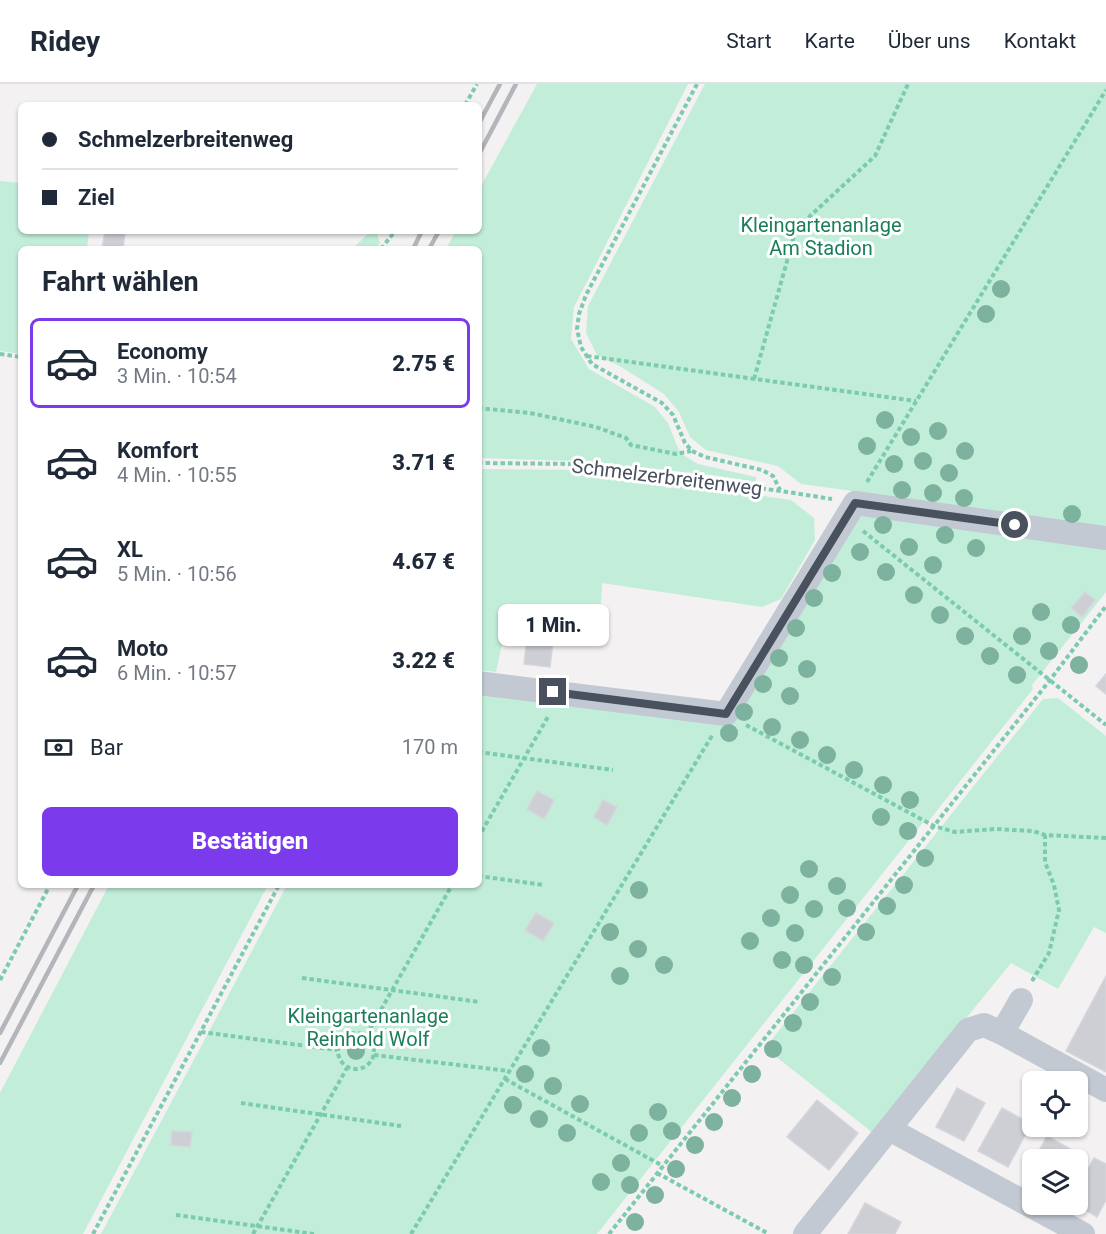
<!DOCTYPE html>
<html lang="de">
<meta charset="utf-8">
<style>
:root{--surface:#fff;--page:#f6f6f7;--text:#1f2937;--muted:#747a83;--line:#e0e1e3;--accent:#7c3aed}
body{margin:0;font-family:Roboto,sans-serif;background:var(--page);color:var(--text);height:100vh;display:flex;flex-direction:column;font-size:22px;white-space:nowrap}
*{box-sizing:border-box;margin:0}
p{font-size:20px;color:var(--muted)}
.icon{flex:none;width:33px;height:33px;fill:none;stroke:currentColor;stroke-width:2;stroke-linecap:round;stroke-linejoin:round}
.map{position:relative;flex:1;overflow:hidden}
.panel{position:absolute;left:18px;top:162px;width:464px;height:642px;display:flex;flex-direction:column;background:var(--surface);border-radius:9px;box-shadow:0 2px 4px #0004}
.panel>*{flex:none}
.hud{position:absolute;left:18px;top:18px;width:464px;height:132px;border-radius:9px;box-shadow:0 2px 4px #0004;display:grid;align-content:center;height:132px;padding:0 24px;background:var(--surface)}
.controls{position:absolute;left:1022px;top:987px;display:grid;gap:12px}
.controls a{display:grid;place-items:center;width:66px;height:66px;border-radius:9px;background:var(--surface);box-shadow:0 2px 4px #0004;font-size:30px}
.end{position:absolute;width:27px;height:27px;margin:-14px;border:8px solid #49515e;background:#fff;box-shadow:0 0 0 3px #fff}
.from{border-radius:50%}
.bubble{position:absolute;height:42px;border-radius:9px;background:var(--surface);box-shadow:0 2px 4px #0004;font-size:20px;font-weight:800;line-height:42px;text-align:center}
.hud b{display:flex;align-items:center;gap:21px;height:57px;font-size:22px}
.hud b+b{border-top:2px solid var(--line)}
.hud i{width:15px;height:15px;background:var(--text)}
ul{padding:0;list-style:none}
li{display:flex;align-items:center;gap:18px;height:90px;margin:0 12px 9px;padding:0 12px;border:3px solid transparent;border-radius:9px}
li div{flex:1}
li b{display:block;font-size:22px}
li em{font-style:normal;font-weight:800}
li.on{border-color:var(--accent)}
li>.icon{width:54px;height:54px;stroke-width:1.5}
h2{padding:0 24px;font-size:27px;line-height:72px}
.pay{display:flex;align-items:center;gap:15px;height:66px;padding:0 24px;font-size:22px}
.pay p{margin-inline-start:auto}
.action{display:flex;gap:12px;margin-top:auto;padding:12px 24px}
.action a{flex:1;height:69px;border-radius:9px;background:var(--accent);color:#fff;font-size:24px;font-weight:800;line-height:69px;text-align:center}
header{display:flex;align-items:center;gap:36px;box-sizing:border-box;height:84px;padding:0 30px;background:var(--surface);border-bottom:2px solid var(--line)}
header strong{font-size:28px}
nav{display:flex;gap:33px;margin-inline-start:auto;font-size:21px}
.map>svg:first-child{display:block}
.green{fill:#c2eed9}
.building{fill:#cecfd5;stroke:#d5d6dc;stroke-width:1.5}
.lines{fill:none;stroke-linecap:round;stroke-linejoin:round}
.path{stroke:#7bcbaf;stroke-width:4;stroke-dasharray:4.5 3;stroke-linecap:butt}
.minor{stroke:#c2c9d2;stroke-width:24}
.rail{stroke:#b3b5bb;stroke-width:4.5}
.tree{fill:#7cb29e}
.route{stroke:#49515e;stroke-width:8}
.labels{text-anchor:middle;stroke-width:6;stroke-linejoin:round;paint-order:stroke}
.park-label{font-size:20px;fill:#1b7e5a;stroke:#fff}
.street-label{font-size:20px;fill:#49515e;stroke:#fff}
</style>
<header>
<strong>Ridey</strong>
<nav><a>Start</a><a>Karte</a><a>Über uns</a><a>Kontakt</a></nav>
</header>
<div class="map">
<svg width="1106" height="1150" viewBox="0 0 1106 1150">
<rect width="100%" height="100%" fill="#f3f1f1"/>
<!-- green -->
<path class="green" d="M 537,0 L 688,0 L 574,223 L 571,255 L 589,285 L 655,323 L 668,339 L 680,369 L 698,380 L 756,393 L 756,398 L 712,391 L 577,377 L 479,374 L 478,165 L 446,165 L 456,147 L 478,147 L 479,106 Z
M 705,0 L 1106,0 L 1106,508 L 1032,601 L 1033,605 L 928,738 L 925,736 L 597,1150 L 101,1150 L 287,801 L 478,801 L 479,605 L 714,638 L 853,407 L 801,400 L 778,382 L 706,366 L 690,353 L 679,328 L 664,310 L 618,281 L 597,271 L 586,249 L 588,222 Z
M 0,97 L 21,99 L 21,147 L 89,147 L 87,165 L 21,165 L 21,270 L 0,267 Z
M 371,147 L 376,147 L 380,159 L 375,165 L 352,165 Z
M 479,385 L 578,386 L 791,416 L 814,434 L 815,456 L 781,515 L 762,523 L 602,499 L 600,538 L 509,527 L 496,588 L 479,586 Z
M 1058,614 L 1106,652 L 1106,849 L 1094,843 L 1058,905 L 1011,879 L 873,1049 L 765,964 L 1043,615 Z
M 109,801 L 268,801 L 83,1150 L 0,1150 L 0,1009 Z"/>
<!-- building -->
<path class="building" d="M 105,147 L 125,149 L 123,165 L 102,165 Z
M 1085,508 L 1095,516 L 1082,533 L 1071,524 Z
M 527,554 L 553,557 L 550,583 L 524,580 Z
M 1106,590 L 1106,610 L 1096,602 Z
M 537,707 L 554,716 L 544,735 L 527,725 Z
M 603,716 L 617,723 L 607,741 L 594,733 Z
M 536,829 L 554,839 L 543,857 L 525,846 Z
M 1106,892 L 1106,988 L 1066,967 Z
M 957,1004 L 985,1019 L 964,1057 L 936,1043 Z
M 817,1016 L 858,1049 L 829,1086 L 787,1053 Z
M 1002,1024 L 1031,1040 L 1008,1083 L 978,1067 Z
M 172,1047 L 192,1048 L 190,1063 L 171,1061 Z
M 1047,1052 L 1074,1067 L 1069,1076 L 1034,1076 Z
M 1094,1074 L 1106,1080 L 1106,1116 L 1097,1133 L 1075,1120 L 1077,1120 L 1077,1106 Z
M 865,1119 L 901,1138 L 895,1150 L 848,1150 Z"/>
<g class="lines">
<!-- path -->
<path class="path" d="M 697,0 L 586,211 L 579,230 L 577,245 L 581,263 L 592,280 L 662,319 L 673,331 L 685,359 L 692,367 L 705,373 L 762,386 L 773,392 L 780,406
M 465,21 L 477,0
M 381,165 L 395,147
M 0,270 L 21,273
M 587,272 L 916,317
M 754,295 L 796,145 L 875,72 L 908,0
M 478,324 L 530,329 L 596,343 L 626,354 L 631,361 L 676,370 L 691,367
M 478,379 L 577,380 L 781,407 L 832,415
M 867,398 L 1106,6
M 863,447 L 1106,641
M 746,641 L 934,742 L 955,748 L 995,745 L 1033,747 L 1045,751 L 1106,754
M 478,668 L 613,686
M 478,754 L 549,631
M 478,792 L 544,801
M 302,894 L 480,918
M 0,896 L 50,801
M 1032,897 L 1049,869 L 1059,826 L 1054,801 L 1045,778 L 1045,751
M 201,948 L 337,966
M338 967a18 18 0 1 1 36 0a18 18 0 1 1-36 0Z
M 366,952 L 452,801
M 374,971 L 509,987
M 505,995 L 663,1082
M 241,1019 L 401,1042
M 657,1089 L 769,1150
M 176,1131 L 314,1150
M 93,1150 L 279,801
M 253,1150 L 347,984
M 411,1150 L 713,650
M 609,1150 L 1050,596 L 1106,522"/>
<!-- minor -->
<path class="minor" d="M 478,599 L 726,630 L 855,419 L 1106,454
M 1002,949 L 1106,1006
M 889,1045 L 1083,1150
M 805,1150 L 968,946 L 984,941 L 1002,949 L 1021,916"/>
<!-- rail -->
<path class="rail" d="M 478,41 L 500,0
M 478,72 L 516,0
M 413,165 L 422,147
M 429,165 L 439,147
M 0,949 L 78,801
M 0,979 L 94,801"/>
</g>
<!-- trees -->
<g class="tree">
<circle cx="1001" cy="205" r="9"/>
<circle cx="986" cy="230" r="9"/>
<circle cx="885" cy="336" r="9"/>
<circle cx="938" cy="347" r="9"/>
<circle cx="911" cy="353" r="9"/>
<circle cx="867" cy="362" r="9"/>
<circle cx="965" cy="367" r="9"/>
<circle cx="923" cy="377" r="9"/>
<circle cx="894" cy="380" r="9"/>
<circle cx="949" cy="389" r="9"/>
<circle cx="902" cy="406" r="9"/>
<circle cx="933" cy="409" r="9"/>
<circle cx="964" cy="414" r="9"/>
<circle cx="1072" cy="430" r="9"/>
<circle cx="883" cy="441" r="9"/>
<circle cx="945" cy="451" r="9"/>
<circle cx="909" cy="463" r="9"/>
<circle cx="976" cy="464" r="9"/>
<circle cx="860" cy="468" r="9"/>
<circle cx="933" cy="481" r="9"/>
<circle cx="886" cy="488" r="9"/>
<circle cx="832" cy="489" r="9"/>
<circle cx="914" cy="511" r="9"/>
<circle cx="814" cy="514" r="9"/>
<circle cx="1041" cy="528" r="9"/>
<circle cx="940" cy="531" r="9"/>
<circle cx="1071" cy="541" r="9"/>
<circle cx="796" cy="544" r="9"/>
<circle cx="965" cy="552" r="9"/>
<circle cx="1022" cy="552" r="9"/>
<circle cx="1049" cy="567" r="9"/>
<circle cx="990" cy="572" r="9"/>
<circle cx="779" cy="574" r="9"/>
<circle cx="1079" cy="581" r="9"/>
<circle cx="807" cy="585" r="9"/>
<circle cx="1017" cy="591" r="9"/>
<circle cx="763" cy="600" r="9"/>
<circle cx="790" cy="612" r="9"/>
<circle cx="744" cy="628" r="9"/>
<circle cx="772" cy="643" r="9"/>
<circle cx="729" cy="649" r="9"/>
<circle cx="800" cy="656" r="9"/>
<circle cx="827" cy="671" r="9"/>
<circle cx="854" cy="686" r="9"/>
<circle cx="883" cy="701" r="9"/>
<circle cx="910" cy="716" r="9"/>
<circle cx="881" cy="733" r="9"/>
<circle cx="908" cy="747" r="9"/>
<circle cx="925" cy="774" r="9"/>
<circle cx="809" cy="785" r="9"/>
<circle cx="904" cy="801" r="9"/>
<circle cx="837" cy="802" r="9"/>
<circle cx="639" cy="806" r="9"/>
<circle cx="790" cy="811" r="9"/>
<circle cx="887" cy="822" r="9"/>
<circle cx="847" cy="824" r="9"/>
<circle cx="814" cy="825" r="9"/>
<circle cx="771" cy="834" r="9"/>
<circle cx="610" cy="848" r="9"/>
<circle cx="866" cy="848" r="9"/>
<circle cx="795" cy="849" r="9"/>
<circle cx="750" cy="857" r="9"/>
<circle cx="638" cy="865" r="9"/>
<circle cx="782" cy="876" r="9"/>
<circle cx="664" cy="881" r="9"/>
<circle cx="804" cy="881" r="9"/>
<circle cx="620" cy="892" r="9"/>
<circle cx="832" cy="893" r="9"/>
<circle cx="810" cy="918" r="9"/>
<circle cx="793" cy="939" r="9"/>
<circle cx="541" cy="964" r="9"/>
<circle cx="773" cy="965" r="9"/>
<circle cx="356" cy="967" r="9"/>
<circle cx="525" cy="990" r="9"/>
<circle cx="752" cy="990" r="9"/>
<circle cx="553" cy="1002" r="9"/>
<circle cx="732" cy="1014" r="9"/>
<circle cx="580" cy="1020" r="9"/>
<circle cx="513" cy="1021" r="9"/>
<circle cx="658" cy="1028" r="9"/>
<circle cx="539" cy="1035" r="9"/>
<circle cx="714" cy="1038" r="9"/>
<circle cx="672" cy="1047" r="9"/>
<circle cx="567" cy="1049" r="9"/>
<circle cx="639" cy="1049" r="9"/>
<circle cx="695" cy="1061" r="9"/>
<circle cx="621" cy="1079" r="9"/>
<circle cx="676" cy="1085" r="9"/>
<circle cx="601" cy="1098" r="9"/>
<circle cx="630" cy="1101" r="9"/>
<circle cx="655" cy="1111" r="9"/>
<circle cx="635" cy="1138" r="9"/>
</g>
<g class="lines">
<!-- route -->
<path class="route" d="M 553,608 L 726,630 L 855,419 L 1015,441"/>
</g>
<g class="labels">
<!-- park labels -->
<g class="park-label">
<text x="821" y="148">Kleingartenanlage<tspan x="821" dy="23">Am Stadion</tspan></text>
<text x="368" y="939">Kleingartenanlage<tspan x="368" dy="23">Reinhold Wolf</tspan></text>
</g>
<!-- street labels -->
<g class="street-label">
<text transform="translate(667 393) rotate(7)" y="7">Schmelzerbreitenweg</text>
</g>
</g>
</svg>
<div class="controls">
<a><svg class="icon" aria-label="locate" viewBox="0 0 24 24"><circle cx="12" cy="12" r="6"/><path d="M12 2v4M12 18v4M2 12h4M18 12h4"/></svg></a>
<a><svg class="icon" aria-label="layers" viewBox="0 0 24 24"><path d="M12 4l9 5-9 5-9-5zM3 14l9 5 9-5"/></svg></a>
</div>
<i class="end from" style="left:1015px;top:441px"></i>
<i class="end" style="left:553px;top:608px"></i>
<div class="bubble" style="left:498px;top:520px;width:111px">1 Min.</div>
<div class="hud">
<b><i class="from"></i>Schmelzerbreitenweg</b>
<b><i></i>Ziel</b>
</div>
<section class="panel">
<h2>Fahrt wählen</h2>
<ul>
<li class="on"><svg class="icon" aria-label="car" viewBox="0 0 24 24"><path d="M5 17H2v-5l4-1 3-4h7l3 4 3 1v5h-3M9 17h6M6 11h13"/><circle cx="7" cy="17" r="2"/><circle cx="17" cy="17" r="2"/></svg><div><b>Economy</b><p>3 Min. · 10:54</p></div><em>2.75 €</em></li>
<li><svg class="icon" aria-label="car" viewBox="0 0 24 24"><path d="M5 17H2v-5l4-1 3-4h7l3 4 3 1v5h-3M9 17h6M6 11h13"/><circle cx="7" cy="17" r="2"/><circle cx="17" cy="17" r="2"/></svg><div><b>Komfort</b><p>4 Min. · 10:55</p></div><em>3.71 €</em></li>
<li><svg class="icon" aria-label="car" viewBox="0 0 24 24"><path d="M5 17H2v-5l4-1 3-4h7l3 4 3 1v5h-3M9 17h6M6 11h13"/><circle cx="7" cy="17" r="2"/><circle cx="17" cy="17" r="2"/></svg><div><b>XL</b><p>5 Min. · 10:56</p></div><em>4.67 €</em></li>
<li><svg class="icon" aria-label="car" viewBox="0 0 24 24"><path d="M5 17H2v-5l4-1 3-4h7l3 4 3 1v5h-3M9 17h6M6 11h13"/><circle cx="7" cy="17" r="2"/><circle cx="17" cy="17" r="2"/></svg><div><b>Moto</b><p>6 Min. · 10:57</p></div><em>3.22 €</em></li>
</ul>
<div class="pay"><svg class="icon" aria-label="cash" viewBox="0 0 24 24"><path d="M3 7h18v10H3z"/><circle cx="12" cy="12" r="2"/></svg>Bar<p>170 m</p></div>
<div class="action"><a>Bestätigen</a></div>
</section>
</div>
